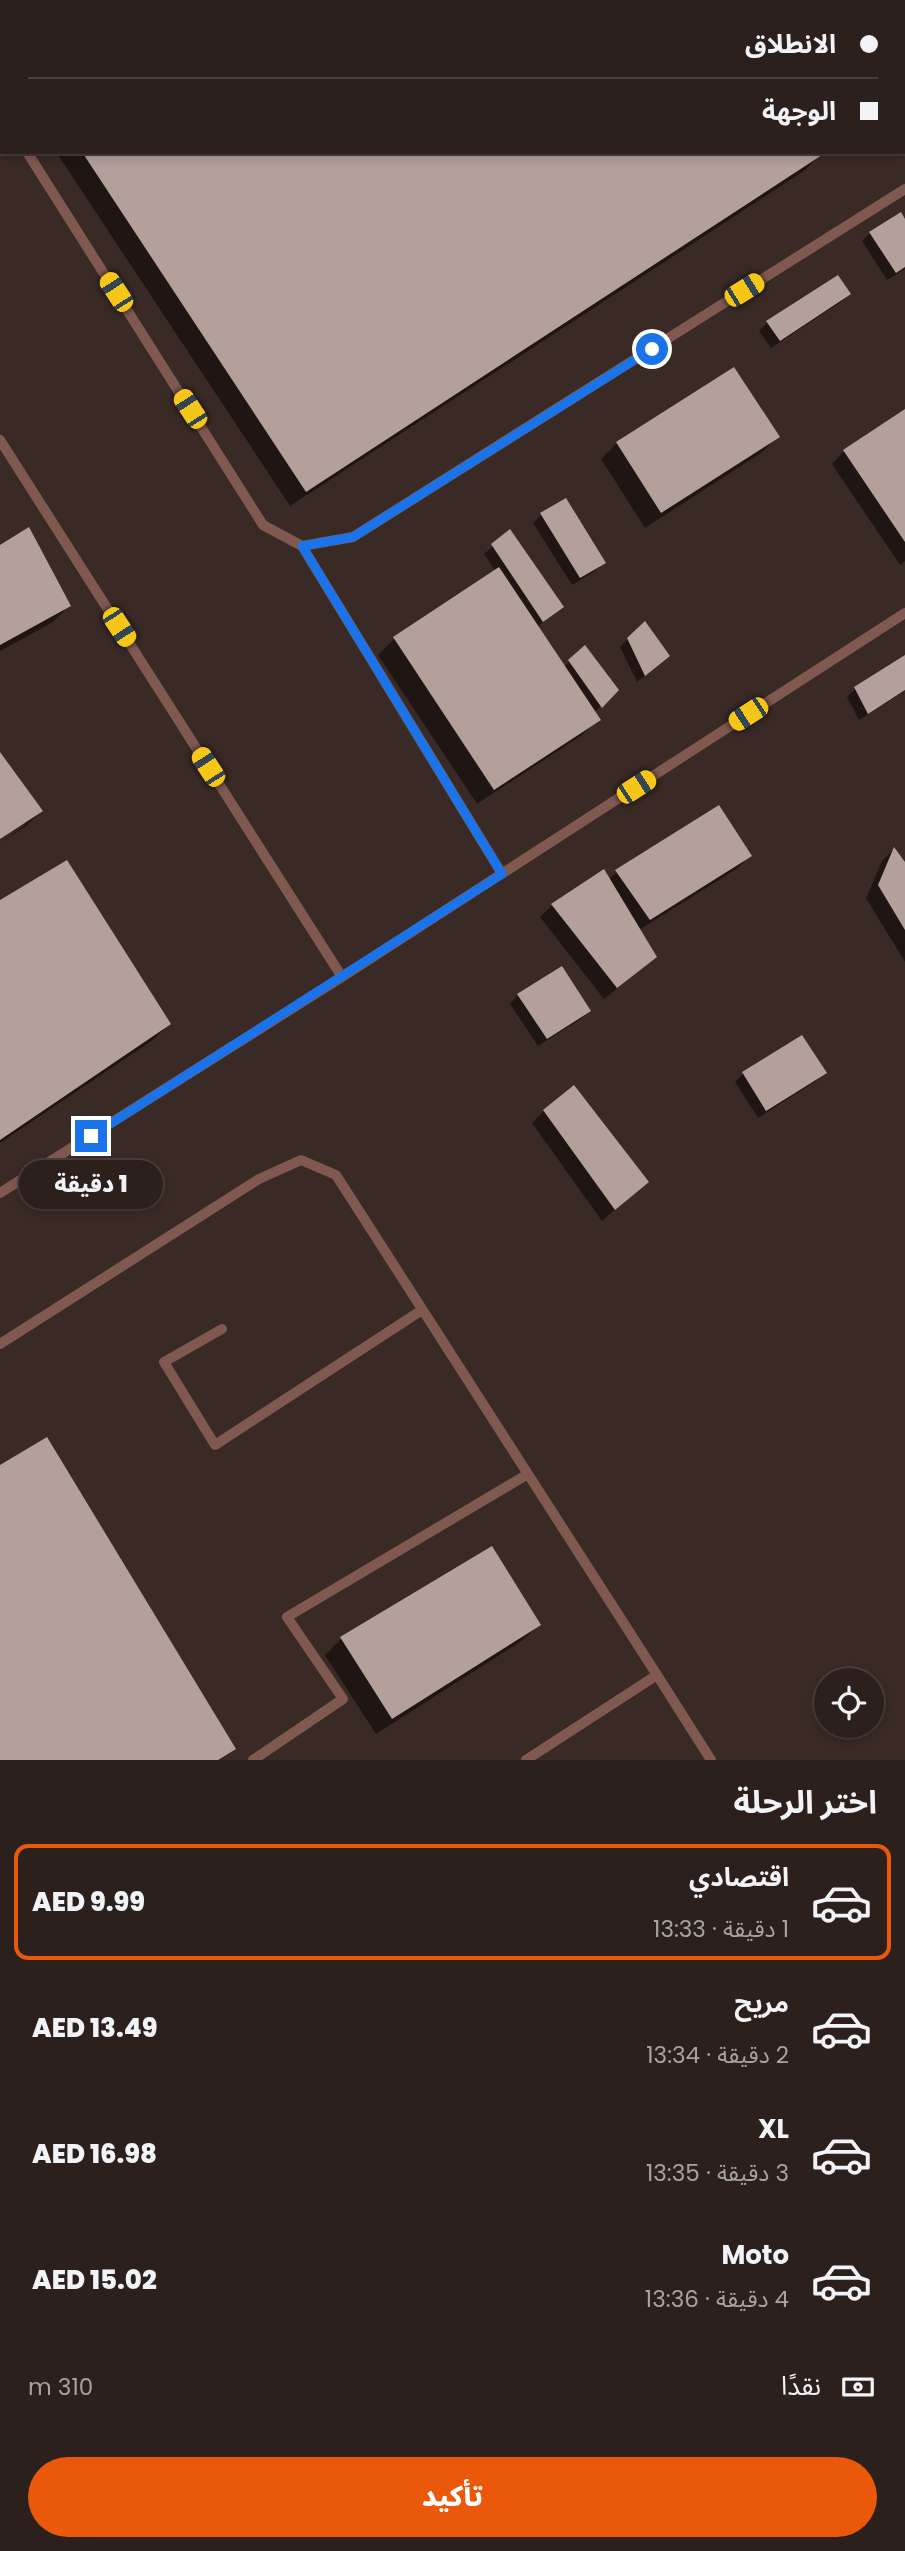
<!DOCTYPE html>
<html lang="ar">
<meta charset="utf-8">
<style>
:root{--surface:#2c201c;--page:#342825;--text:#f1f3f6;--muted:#a6a3a3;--line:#483e3b;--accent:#ea580c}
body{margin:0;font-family:Poppins,"Noto Sans Arabic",sans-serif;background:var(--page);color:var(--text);direction:rtl;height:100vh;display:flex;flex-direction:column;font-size:26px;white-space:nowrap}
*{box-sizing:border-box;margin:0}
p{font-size:23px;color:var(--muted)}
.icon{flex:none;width:38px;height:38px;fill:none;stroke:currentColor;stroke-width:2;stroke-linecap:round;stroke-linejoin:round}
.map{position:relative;height:1760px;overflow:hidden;direction:ltr}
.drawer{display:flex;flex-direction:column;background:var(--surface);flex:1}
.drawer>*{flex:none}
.hud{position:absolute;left:0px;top:0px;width:906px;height:154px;box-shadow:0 4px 10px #0003,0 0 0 2px var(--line);direction:rtl;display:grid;align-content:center;height:154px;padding:0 28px;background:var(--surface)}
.controls{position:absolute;left:814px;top:1668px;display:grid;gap:14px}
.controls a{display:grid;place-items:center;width:70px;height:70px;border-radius:50%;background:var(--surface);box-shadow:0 4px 10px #0003,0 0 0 2px var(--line);font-size:35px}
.end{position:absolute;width:32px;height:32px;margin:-16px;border:9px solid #1a73e8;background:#fff;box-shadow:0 0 0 4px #fff}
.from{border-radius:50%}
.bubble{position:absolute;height:49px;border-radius:24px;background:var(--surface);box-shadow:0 4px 10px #0003,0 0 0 2px var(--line);font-size:23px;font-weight:800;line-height:49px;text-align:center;direction:rtl}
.car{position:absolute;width:21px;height:42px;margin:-21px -10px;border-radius:9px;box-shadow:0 0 5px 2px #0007;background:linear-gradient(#f5c518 24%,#345 0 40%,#f5c518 0 76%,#345 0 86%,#f5c518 0)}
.hud b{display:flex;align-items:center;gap:24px;height:66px;font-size:26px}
.hud b+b{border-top:2px solid var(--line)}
.hud i{width:18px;height:18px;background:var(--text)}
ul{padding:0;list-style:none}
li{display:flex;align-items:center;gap:21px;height:116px;margin:0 14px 10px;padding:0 14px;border:4px solid transparent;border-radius:14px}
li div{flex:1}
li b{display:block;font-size:26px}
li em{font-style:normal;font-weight:800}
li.active{border-color:var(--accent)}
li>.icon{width:63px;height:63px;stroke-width:1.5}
h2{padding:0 28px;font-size:32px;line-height:84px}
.pay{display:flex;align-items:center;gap:18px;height:77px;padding:0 28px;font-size:26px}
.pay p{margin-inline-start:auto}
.action{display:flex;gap:14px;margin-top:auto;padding:14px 28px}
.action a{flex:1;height:80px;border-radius:42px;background:var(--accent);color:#fff;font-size:28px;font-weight:800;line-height:80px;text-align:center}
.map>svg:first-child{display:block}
.shadow{fill:#0007}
.building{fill:#b4a09b}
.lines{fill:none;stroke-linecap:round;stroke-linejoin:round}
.service{stroke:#7f5950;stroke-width:10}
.route{stroke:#1a73e8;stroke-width:9}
</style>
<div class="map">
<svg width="905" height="1760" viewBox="0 0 905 1760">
<rect width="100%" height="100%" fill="#3a2a26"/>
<!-- shadow -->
<path class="shadow" d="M 0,0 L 717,0 L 719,2 L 2,2 L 2,70 Z
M 56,152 L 818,152 L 820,155 L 804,171 L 290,506 Z
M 905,222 L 905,269 L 887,280 L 862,241 L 870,233 Z
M 849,294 L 841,302 L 771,348 L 759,331 L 768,322 Z
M 905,411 L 905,561 L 900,565 L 832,464 L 844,451 Z
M 777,437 L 761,453 L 645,528 L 601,459 L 617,443 Z
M 541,515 L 603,563 L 595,571 L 572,585 L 533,523 Z
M 510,532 L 562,607 L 537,627 L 564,667 L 570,661 L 617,690 L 594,713 L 598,719 L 582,735 L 477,804 L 378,655 L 394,639 L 496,572 L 484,554 Z
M 0,547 L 69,606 L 53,622 L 0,651 Z
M 628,639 L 659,664 L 637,682 L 620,647 Z
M 905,657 L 905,691 L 859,720 L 847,697 L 855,689 Z
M 0,755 L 41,811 L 25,827 L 0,843 L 25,825 L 25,821 L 0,837 Z
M 894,849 L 905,866 L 905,962 L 866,898 L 882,861 Z
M 750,855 L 738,868 L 639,930 L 655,957 L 604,999 L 540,917 L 552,905 L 608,880 L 617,872 Z
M 0,902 L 169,1024 L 153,1040 L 0,1143 Z
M 518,995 L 589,1011 L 581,1019 L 538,1046 L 510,1004 Z
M 801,1037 L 824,1073 L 816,1081 L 758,1118 L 735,1082 L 743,1074 Z
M 544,1111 L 646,1182 L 602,1221 L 532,1123 Z
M 539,1624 L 523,1640 L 376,1734 L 325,1655 L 341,1639 Z"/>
<!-- building -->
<path class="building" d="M 82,152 L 820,152 L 822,155 L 306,492 Z
M 901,212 L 905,219 L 905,267 L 896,273 L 869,232 Z
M 838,275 L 851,294 L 780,341 L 766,321 Z
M 734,367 L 780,437 L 661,513 L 616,442 Z
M 905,409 L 905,542 L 843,450 Z
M 566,498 L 606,563 L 580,578 L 540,513 Z
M 29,527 L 71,606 L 0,645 L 0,545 Z
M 510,529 L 564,607 L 543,622 L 491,544 Z
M 499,567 L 601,720 L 494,790 L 393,637 Z
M 645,621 L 670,656 L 645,676 L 627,638 Z
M 585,645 L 619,690 L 602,708 L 568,660 Z
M 905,655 L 905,690 L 868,714 L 854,687 Z
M 0,752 L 43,811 L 0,839 Z
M 719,805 L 752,856 L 650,920 L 615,870 Z
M 894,847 L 905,862 L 905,930 L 878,885 Z
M 67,860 L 171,1024 L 0,1140 L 0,900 Z
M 604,869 L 657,957 L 617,988 L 551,904 Z
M 562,966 L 591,1011 L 547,1039 L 517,994 Z
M 802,1035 L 827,1073 L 766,1111 L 742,1072 Z
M 574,1085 L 649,1182 L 615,1210 L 543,1110 Z
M 47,1437 L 236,1749 L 218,1760 L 0,1760 L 0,1465 Z
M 492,1546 L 541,1625 L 392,1719 L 340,1637 Z"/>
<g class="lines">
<!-- service -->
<path class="service" d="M 847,0 L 849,2
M 0,109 L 2,112
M 27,152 L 263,525 L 302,546 L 353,537 L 905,189
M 0,440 L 342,977
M 302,546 L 502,874
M 0,1193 L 342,977 L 905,613
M 222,1329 L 164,1362 L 215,1445 L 422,1310
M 0,1344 L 259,1179 L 301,1160 L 336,1175 L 657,1675
M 253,1760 L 343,1699 L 287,1617 L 528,1474
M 526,1760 L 657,1675 L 711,1760"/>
</g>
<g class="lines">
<!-- route -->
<path class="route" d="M 91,1136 L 502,874 L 302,546 L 353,537 L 652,349"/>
</g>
</svg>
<div class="controls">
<a><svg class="icon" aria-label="locate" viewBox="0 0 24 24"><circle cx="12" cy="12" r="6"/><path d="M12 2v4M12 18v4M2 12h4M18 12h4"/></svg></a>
</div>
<i class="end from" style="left:652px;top:349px"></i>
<i class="end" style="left:91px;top:1136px"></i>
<div class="bubble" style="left:19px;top:1160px;width:144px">1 دقيقة</div>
<i class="car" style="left:744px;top:290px;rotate:58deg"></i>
<i class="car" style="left:116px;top:292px;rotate:327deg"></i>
<i class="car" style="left:190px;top:409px;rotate:327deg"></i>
<i class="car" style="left:119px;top:627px;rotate:147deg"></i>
<i class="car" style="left:748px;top:714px;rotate:237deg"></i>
<i class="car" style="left:208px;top:767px;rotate:327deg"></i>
<i class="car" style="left:636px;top:787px;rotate:57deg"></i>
<div class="hud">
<b><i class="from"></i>الانطلاق</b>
<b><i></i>الوجهة</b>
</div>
</div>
<section class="drawer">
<h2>اختر الرحلة</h2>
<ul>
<li class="active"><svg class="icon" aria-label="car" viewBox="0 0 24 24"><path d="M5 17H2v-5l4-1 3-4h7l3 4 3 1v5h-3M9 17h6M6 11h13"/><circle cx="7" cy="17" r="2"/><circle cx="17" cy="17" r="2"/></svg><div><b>اقتصادي</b><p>1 دقيقة · 13:33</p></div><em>AED 9.99</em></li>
<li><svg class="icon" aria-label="car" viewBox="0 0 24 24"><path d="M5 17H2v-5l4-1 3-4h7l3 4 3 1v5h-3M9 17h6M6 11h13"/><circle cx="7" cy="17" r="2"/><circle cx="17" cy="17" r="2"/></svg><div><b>مريح</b><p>2 دقيقة · 13:34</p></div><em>AED 13.49</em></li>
<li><svg class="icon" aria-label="car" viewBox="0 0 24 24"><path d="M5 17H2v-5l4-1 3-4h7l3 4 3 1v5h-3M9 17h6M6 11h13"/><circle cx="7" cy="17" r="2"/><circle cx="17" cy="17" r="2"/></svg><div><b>XL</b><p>3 دقيقة · 13:35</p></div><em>AED 16.98</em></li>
<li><svg class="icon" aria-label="car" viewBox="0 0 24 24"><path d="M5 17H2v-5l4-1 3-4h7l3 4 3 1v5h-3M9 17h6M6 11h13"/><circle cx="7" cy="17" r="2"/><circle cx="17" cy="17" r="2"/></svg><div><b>Moto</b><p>4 دقيقة · 13:36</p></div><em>AED 15.02</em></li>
</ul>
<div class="pay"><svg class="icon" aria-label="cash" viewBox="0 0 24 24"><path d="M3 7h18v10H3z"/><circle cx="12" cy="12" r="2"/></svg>نقدًا<p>310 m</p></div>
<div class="action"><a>تأكيد</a></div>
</section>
